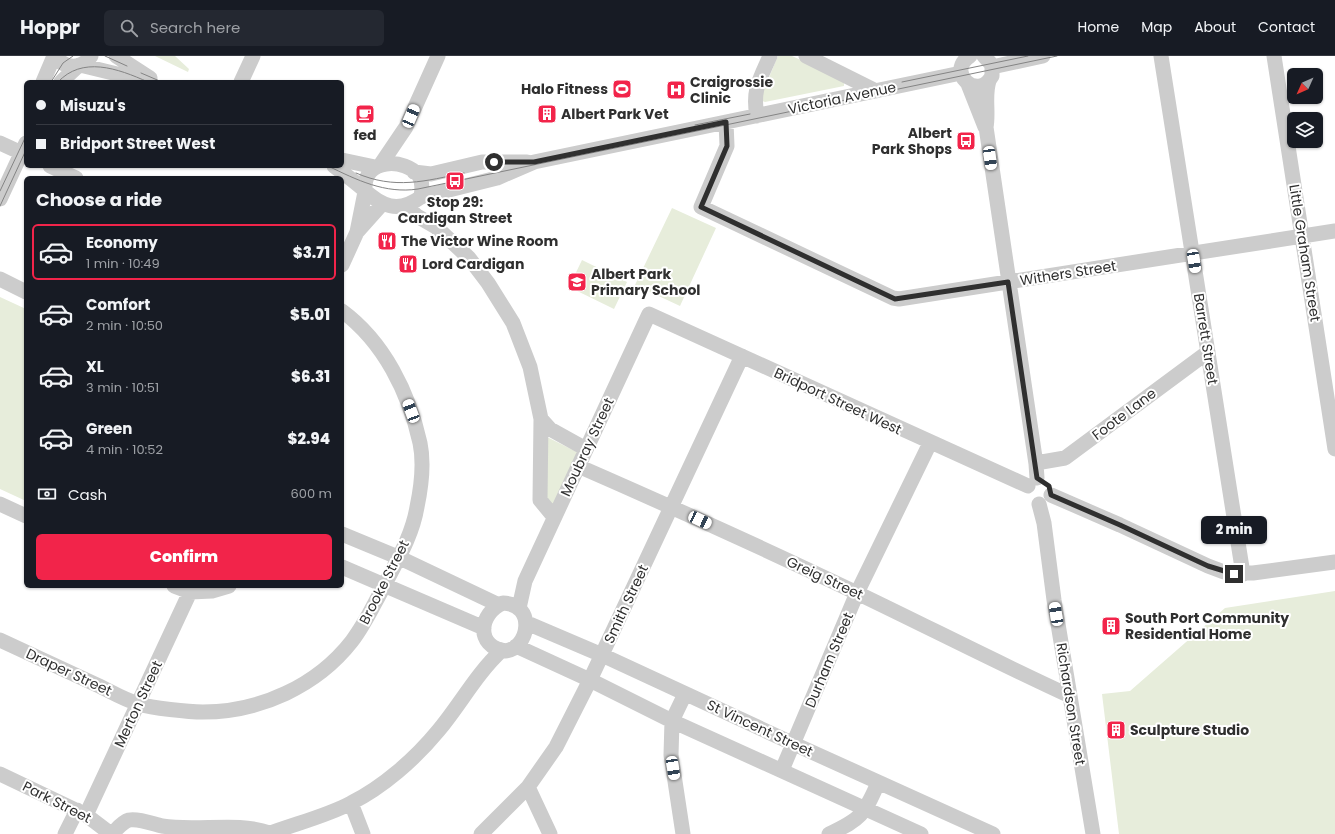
<!DOCTYPE html>
<meta charset="utf-8">
<style>
:root{--surface:#171b24;--page:#242831;--text:#f1f3f6;--muted:#9ea1a6;--line:#363941;--accent:#f2244a}
body{margin:0;font-family:Poppins,sans-serif;background:var(--page);color:var(--text);height:100vh;display:flex;flex-direction:column;font-size:15px;white-space:nowrap}
*{box-sizing:border-box;margin:0}
p{font-size:13px;color:var(--muted)}
.icon{flex:none;width:22px;height:22px;fill:none;stroke:currentColor;stroke-width:2;stroke-linecap:round;stroke-linejoin:round}
.map{position:relative;flex:1;overflow:hidden}
.details{position:absolute;left:24px;top:120px;width:320px;height:412px;display:flex;flex-direction:column;background:var(--surface);border-radius:6px;box-shadow:0 1px 3px #0004}
.details>*{flex:none}
.top-card{position:absolute;left:24px;top:24px;width:320px;height:88px;border-radius:6px;box-shadow:0 1px 3px #0004;display:grid;align-content:center;height:88px;padding:0 12px;background:var(--surface)}
.needle{width:26px;rotate:225deg}
.buttons{position:absolute;left:1287px;top:12px;display:grid;gap:8px}
.buttons a{display:grid;place-items:center;width:36px;height:36px;border-radius:6px;background:var(--surface);box-shadow:0 1px 3px #0004;font-size:20px}
.end{position:absolute;width:18px;height:18px;margin:-9px;border:5px solid #2f2f2f;background:#fff;box-shadow:0 0 0 2px #fff}
.from{border-radius:50%}
.bubble{position:absolute;height:28px;border-radius:6px;background:var(--surface);box-shadow:0 1px 3px #0004;font-size:13px;font-weight:800;line-height:28px;text-align:center}
.car{position:absolute;width:12px;height:24px;margin:-12px -6px;border-radius:5px;box-shadow:0 0 3px 1px #0007;background:linear-gradient(#fff 24%,#345 0 40%,#fff 0 76%,#345 0 86%,#fff 0)}
.top-card b{display:flex;align-items:center;gap:14px;height:38px;font-size:15px}
.top-card b+b{border-top:1px solid var(--line)}
.top-card i{width:10px;height:10px;background:var(--text)}
ul{padding:0;list-style:none}
li{display:flex;align-items:center;gap:12px;height:56px;margin:0 8px 6px;padding:0 4px;border:2px solid transparent;border-radius:6px}
li div{flex:1}
li b{display:block;font-size:15px}
li em{font-style:normal;font-weight:800}
li.current{border-color:var(--accent)}
li>.icon{width:36px;height:36px;stroke-width:1.5}
h2{padding:0 12px;font-size:18px;line-height:48px}
.pay{display:flex;align-items:center;gap:10px;height:44px;padding:0 12px;font-size:15px}
.pay p{margin-inline-start:auto}
.cta{display:flex;gap:8px;margin-top:auto;padding:8px 12px}
.cta a{flex:1;height:46px;border-radius:6px;background:var(--accent);color:#fff;font-size:16px;font-weight:800;line-height:46px;text-align:center}
header{display:flex;align-items:center;gap:24px;box-sizing:border-box;height:56px;padding:0 20px;background:var(--surface);border-bottom:1px solid var(--line)}
header strong{font-size:19px}
nav{display:flex;gap:22px;margin-inline-start:auto;font-size:14px}
.search{width:280px;height:36px;background:var(--page);display:flex;align-items:center;gap:10px;box-sizing:border-box;padding:0 14px;border-radius:6px;color:var(--muted);font-size:15px}
.map>svg:first-child{display:block}
.green{fill:#e7eddb}
.lines{fill:none;stroke-linecap:round;stroke-linejoin:round}
.minor{stroke:#ccc;stroke-width:15}
.tram{stroke:#848484;stroke-width:1}
.route{stroke:#2f2f2f;stroke-width:5}
.labels{text-anchor:middle;stroke-width:4;stroke-linejoin:round;paint-order:stroke}
.poi-label{font-size:14px;font-weight:bold;fill:#2f2f2f;stroke:#fff;text-anchor:start}
.street-label{font-size:14px;fill:#2f2f2f;stroke:#fff}
</style>
<header>
<strong>Hoppr</strong>
<div class="search"><svg class="icon" aria-label="search" viewBox="0 0 24 24"><circle cx="10" cy="10" r="6"/><path d="M15 15l6 6"/></svg>Search here</div>
<nav><a>Home</a><a>Map</a><a>About</a><a>Contact</a></nav>
</header>
<div class="map">
<svg width="1335" height="778" viewBox="0 0 1335 778">
<rect width="100%" height="100%" fill="#fff"/>
<!-- green -->
<path class="green" d="M 155,0 L 175,0 L 189,13 L 188,16 Z
M 778,0 L 792,0 L 838,21 L 844,25 L 844,30 L 765,46 L 762,45 L 762,38 Z
M 672,152 L 716,172 L 680,250 L 635,229 Z
M 582,204 L 627,226 L 614,253 L 569,231 Z
M 0,241 L 26,253 L 26,445 L 0,433 Z
M 545,380 L 579,397 L 552,451 L 544,445 Z
M 1335,535 L 1335,778 L 1119,778 L 1102,638 L 1130,635 L 1225,552 Z"/>
<g class="lines">
<!-- minor -->
<path class="minor" d="M 56,0 C 65,14 82,13 91,0
M 116,0 L 150,22
M 806,0 L 876,35
M 970,0 C 945,16 978,46 992,20 L 992,9 L 984,0
M 1161,0 L 1243,518
M 1274,0 L 1335,393
M 80,9 L 150,26
M 992,11 L 1043,0
M 989,25 C 984,40 989,56 986,71 L 1036,408 L 1037,422
M 43,26 L 54,0
M 61,26 L 79,9
M 241,26 L 253,0
M 968,28 L 985,71
M 757,60 C 752,34 760,23 770,0
M 726,66 L 727,90 L 701,151 L 893,242 L 899,243 L 1335,175
M 0,87 L 26,99
M 342,104 L 375,111
M 381,108 L 406,71 L 438,0
M 50,110 L 76,122
M 334,110 C 343,117 354,125 363,133 C 381,150 398,158 421,141 C 422,135 423,126 419,120 C 406,102 362,101 365,135
M 414,116 L 431,118 L 482,106 L 527,106
M 421,141 L 497,122 L 534,106 L 961,17
M 0,143 L 26,87
M 406,150 L 417,160 L 436,171 L 469,202 L 488,227 L 513,267 L 530,311 L 541,363 L 540,444 L 554,461
M 357,176 L 382,148
M 342,209 L 357,176 L 365,136
M 0,223 L 26,236
M 541,363 L 550,373 L 586,393
M 1036,407 L 1065,402 L 1208,296
M 578,410 C 672,451 765,493 857,537 C 928,571 998,607 1070,640
M 1051,439 L 1120,469 L 1208,510 L 1224,516 L 1253,517 L 1335,506
M 0,448 L 26,460
M 1039,448 L 1044,467 L 1054,544 L 1093,778
M 342,478 L 400,502 L 499,549
M 342,511 L 484,572
M 174,530 L 190,536 L 212,535 L 229,530
M 503,547 C 537,548 529,593 505,595 C 475,590 479,557 503,547 Z
M 519,552 L 525,525 L 649,258 L 1028,430
M 527,567 L 602,599 L 794,688 L 993,778
M 0,584 C 32,599 65,614 97,629 C 110,635 124,644 139,648 C 152,652 188,656 203,656 C 260,656 317,630 352,585 C 365,568 373,550 383,532 C 396,506 412,481 417,451 C 421,432 424,406 420,387 C 409,337 384,286 342,255
M 516,590 L 590,624 L 672,665 L 921,778
M 782,714 L 857,537 L 930,387
M 0,718 L 86,759 L 111,778
M 528,731 L 550,778
M 351,747 L 363,778
M 86,759 L 190,536
M 65,778 L 77,754
M 112,778 C 117,773 122,766 129,764 C 139,762 153,768 162,770 C 199,776 235,765 270,777
M 268,778 C 294,768 327,760 351,747 C 383,731 415,703 438,675 C 460,649 476,618 502,594
M 481,778 L 528,731 L 556,691 L 590,624 L 742,300
M 683,778 L 671,699 L 672,665 L 685,638
M 829,778 C 861,763 864,759 878,727"/>
<!-- tram -->
<path class="tram" d="M 105,0 L 127,10
M 141,17 L 162,26
M 51,26 L 63,7 L 73,0
M 58,26 C 82,0 117,12 148,26
M 902,26 L 1028,0
M 695,69 L 750,58
M 328,110 C 357,124 385,138 418,133 L 1057,0
M 356,117 C 395,134 425,125 464,117
M 0,135 L 26,80
M 0,150 L 26,94"/>
</g>
<g class="lines">
<!-- route -->
<path class="route" d="M 494,106 L 534,106 L 726,66 L 727,90 L 701,151 L 895,243 L 1008,226 L 1037,422 L 1049,430 L 1051,439 L 1120,469 L 1208,510 L 1234,518"/>
</g>
<!-- icons -->
<defs>
<g id="stadium-square" transform="scale(1)"><rect x="-9" y="-9" width="18" height="18" rx="4" fill="#f2244a" stroke="#fff"/><path d="M0-5a6.5 5 0 1 0 0 10a6.5 5 0 1 0 0-10ZM-3.5-1.8h7v3.6h-7Z" fill="#fff"/></g>
<g id="hospital-square" transform="scale(1)"><rect x="-9" y="-9" width="18" height="18" rx="4" fill="#f2244a" stroke="#fff"/><path d="M-5-5h3v3.5h4V-5h3V5h-3V1.5h-4V5h-3Z" fill="#fff"/></g>
<g id="cafe-square" transform="scale(1)"><rect x="-9" y="-9" width="18" height="18" rx="4" fill="#f2244a" stroke="#fff"/><path d="M-5.5-4.5H6V0H3Q3 3.5 0 3.5H-2.5Q-5.5 3.5-5.5 0ZM3-3.2v2h1.7v-2ZM-6 4.5H4V6H-6Z" fill="#fff"/></g>
<g id="building-square" transform="scale(1)"><rect x="-9" y="-9" width="18" height="18" rx="4" fill="#f2244a" stroke="#fff"/><path d="M-4-6H4V6H1V3H-1V6H-4ZM-2.5-4.3h1.7v1.8h-1.7ZM.8-4.3h1.7v1.8H.8ZM-2.5-1h1.7V.8h-1.7ZM.8-1h1.7V.8H.8Z" fill="#fff"/></g>
<g id="bus-square" transform="scale(1)"><rect x="-9" y="-9" width="18" height="18" rx="4" fill="#f2244a" stroke="#fff"/><path d="M-5-6H5V4H4V6H2V4H-2V6H-4V4H-5ZM-3.5-4V0h7V-4ZM-3.5 1.2v1.5H-2V1.2ZM2 1.2v1.5H3.5V1.2Z" fill="#fff"/></g>
<g id="restaurant-square" transform="scale(1)"><rect x="-9" y="-9" width="18" height="18" rx="4" fill="#f2244a" stroke="#fff"/><path d="M-5-6h1v4h1v-4h1v4h1v-4h1v5L-1.5 .5V6h-2V.5L-5-1ZM5-6V6H3V1.5H1.5Q1.5-4 5-6Z" fill="#fff"/></g>
<g id="school-square" transform="scale(1)"><rect x="-9" y="-9" width="18" height="18" rx="4" fill="#f2244a" stroke="#fff"/><path d="M0-5L7-2L0 1L-7-2ZM-4 1L0 2.5L4 1V4Q0 6-4 4Z" fill="#fff"/></g>
</defs>
<g fill-rule="evenodd">
<use href="#stadium-square" x="622" y="33"/>
<use href="#hospital-square" x="676" y="34"/>
<use href="#cafe-square" x="365" y="58"/>
<use href="#building-square" x="547" y="58"/>
<use href="#bus-square" x="966" y="85"/>
<use href="#bus-square" x="455" y="125"/>
<use href="#restaurant-square" x="387" y="185"/>
<use href="#restaurant-square" x="408" y="208"/>
<use href="#school-square" x="577" y="226"/>
<use href="#building-square" x="1111" y="570"/>
<use href="#building-square" x="1116" y="674"/>
</g>
<g class="labels">
<!-- poi labels -->
<g class="poi-label">
<text x="690" y="31">Craigrossie<tspan x="690" dy="16">Clinic</tspan></text>
<text x="608" y="38" text-anchor="end">Halo Fitness</text>
<text x="561" y="63">Albert Park Vet</text>
<text x="952" y="82" text-anchor="end">Albert<tspan x="952" dy="16">Park Shops</tspan></text>
<text x="365" y="84" text-anchor="middle">fed</text>
<text x="455" y="151" text-anchor="middle">Stop 29:<tspan x="455" dy="16">Cardigan Street</tspan></text>
<text x="401" y="190">The Victor Wine Room</text>
<text x="422" y="213">Lord Cardigan</text>
<text x="591" y="223">Albert Park<tspan x="591" dy="16">Primary School</tspan></text>
<text x="1125" y="567">South Port Community<tspan x="1125" dy="16">Residential Home</tspan></text>
<text x="1130" y="679">Sculpture Studio</text>
</g>
<!-- street labels -->
<g class="street-label">
<text transform="translate(842 42) rotate(-12)" y="5">Victoria Avenue</text>
<text transform="translate(1305 197) rotate(81)" y="5">Little Graham Street</text>
<text transform="translate(1068 217) rotate(-9)" y="5">Withers Street</text>
<text transform="translate(1206 283) rotate(81)" y="5">Barrett Street</text>
<text transform="translate(838 345) rotate(25)" y="5">Bridport Street West</text>
<text transform="translate(1124 358) rotate(-37)" y="5">Foote Lane</text>
<text transform="translate(587 391) rotate(-65)" y="5">Moubray Street</text>
<text transform="translate(825 522) rotate(25)" y="5">Greig Street</text>
<text transform="translate(384 526) rotate(-63)" y="5">Brooke Street</text>
<text transform="translate(626 548) rotate(-65)" y="5">Smith Street</text>
<text transform="translate(829 604) rotate(-67)" y="5">Durham Street</text>
<text transform="translate(69 616) rotate(25)" y="5">Draper Street</text>
<text transform="translate(138 648) rotate(-65)" y="5">Merton Street</text>
<text transform="translate(1071 648) rotate(81)" y="5">Richardson Street</text>
<text transform="translate(760 672) rotate(25)" y="5">St Vincent Street</text>
<text transform="translate(57 746) rotate(27)" y="5">Park Street</text>
</g>
</g>
</svg>
<div class="buttons">
<a><svg class="needle" viewBox="-14 -14 28 28"><path d="M0-13l5 13h-10z" fill="#e53935"/><path d="M0 13l5-13h-10z" fill="#9ea1a6"/></svg></a>
<a><svg class="icon" aria-label="layers" viewBox="0 0 24 24"><path d="M12 4l9 5-9 5-9-5zM3 14l9 5 9-5"/></svg></a>
</div>
<i class="end from" style="left:494px;top:106px"></i>
<i class="end" style="left:1234px;top:518px"></i>
<div class="bubble" style="left:1201px;top:460px;width:66px">2 min</div>
<i class="car" style="left:411px;top:60px;rotate:23deg"></i>
<i class="car" style="left:990px;top:102px;rotate:172deg"></i>
<i class="car" style="left:1194px;top:205px;rotate:171deg"></i>
<i class="car" style="left:411px;top:355px;rotate:339deg"></i>
<i class="car" style="left:700px;top:464px;rotate:115deg"></i>
<i class="car" style="left:1056px;top:558px;rotate:351deg"></i>
<i class="car" style="left:673px;top:712px;rotate:171deg"></i>
<div class="top-card">
<b><i class="from"></i>Misuzu's</b>
<b><i></i>Bridport Street West</b>
</div>
<section class="details">
<h2>Choose a ride</h2>
<ul>
<li class="current"><svg class="icon" aria-label="car" viewBox="0 0 24 24"><path d="M5 17H2v-5l4-1 3-4h7l3 4 3 1v5h-3M9 17h6M6 11h13"/><circle cx="7" cy="17" r="2"/><circle cx="17" cy="17" r="2"/></svg><div><b>Economy</b><p>1 min · 10:49</p></div><em>$3.71</em></li>
<li><svg class="icon" aria-label="car" viewBox="0 0 24 24"><path d="M5 17H2v-5l4-1 3-4h7l3 4 3 1v5h-3M9 17h6M6 11h13"/><circle cx="7" cy="17" r="2"/><circle cx="17" cy="17" r="2"/></svg><div><b>Comfort</b><p>2 min · 10:50</p></div><em>$5.01</em></li>
<li><svg class="icon" aria-label="car" viewBox="0 0 24 24"><path d="M5 17H2v-5l4-1 3-4h7l3 4 3 1v5h-3M9 17h6M6 11h13"/><circle cx="7" cy="17" r="2"/><circle cx="17" cy="17" r="2"/></svg><div><b>XL</b><p>3 min · 10:51</p></div><em>$6.31</em></li>
<li><svg class="icon" aria-label="car" viewBox="0 0 24 24"><path d="M5 17H2v-5l4-1 3-4h7l3 4 3 1v5h-3M9 17h6M6 11h13"/><circle cx="7" cy="17" r="2"/><circle cx="17" cy="17" r="2"/></svg><div><b>Green</b><p>4 min · 10:52</p></div><em>$2.94</em></li>
</ul>
<div class="pay"><svg class="icon" aria-label="cash" viewBox="0 0 24 24"><path d="M3 7h18v10H3z"/><circle cx="12" cy="12" r="2"/></svg>Cash<p>600 m</p></div>
<div class="cta"><a>Confirm</a></div>
</section>
</div>
